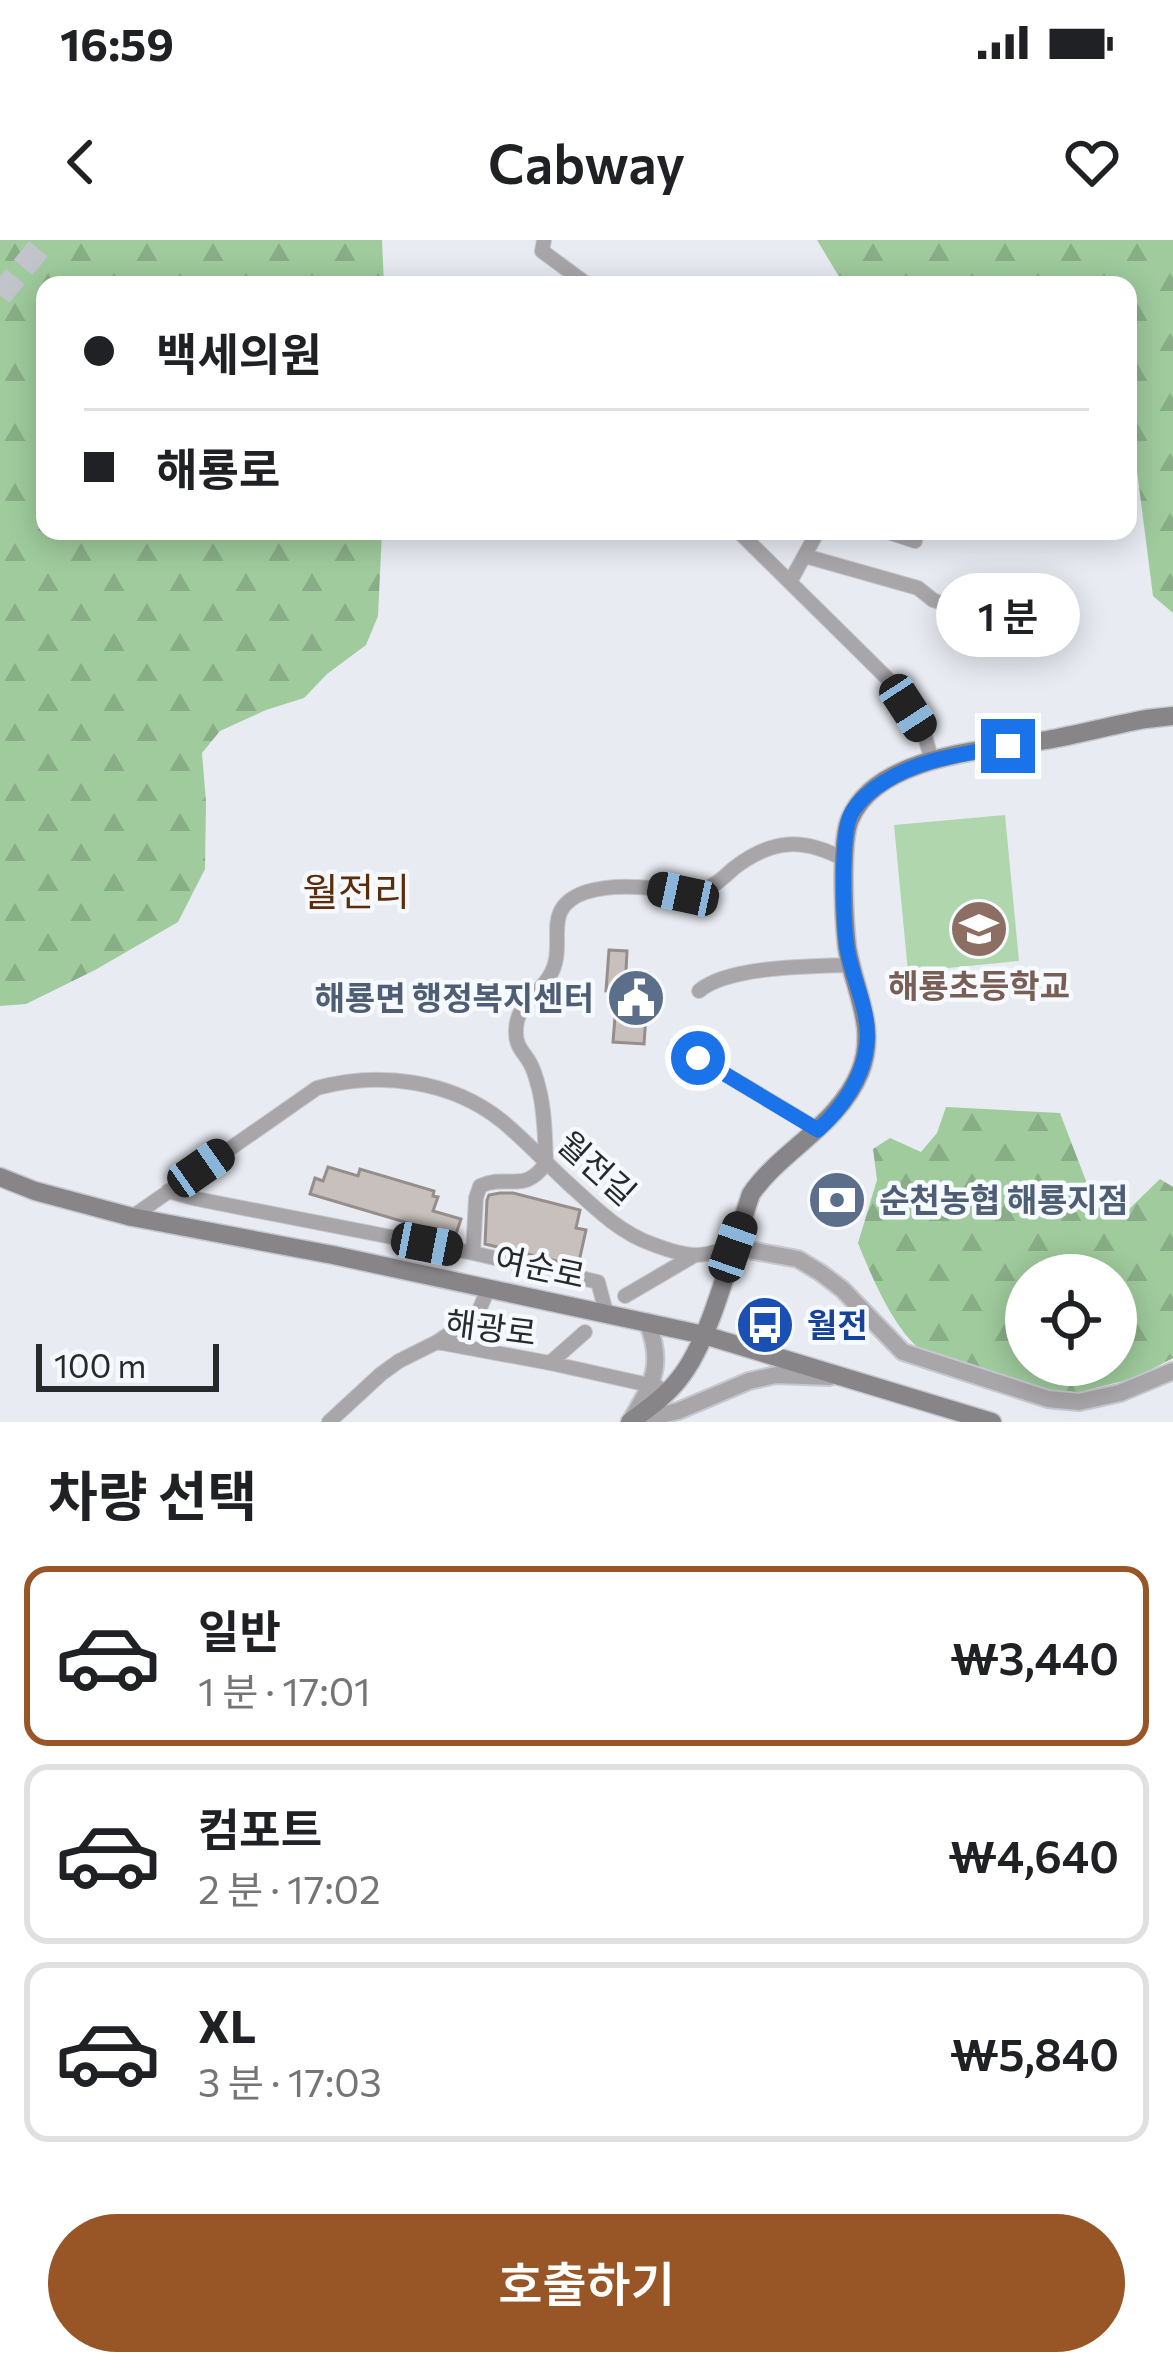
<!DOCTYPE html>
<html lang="ko">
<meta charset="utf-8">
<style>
:root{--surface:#fff;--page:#f2f2f2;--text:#202124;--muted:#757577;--line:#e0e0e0;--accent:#985525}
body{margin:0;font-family:Commissioner,"Noto Sans KR",sans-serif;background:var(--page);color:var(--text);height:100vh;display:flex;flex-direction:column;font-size:45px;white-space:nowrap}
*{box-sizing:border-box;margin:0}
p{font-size:39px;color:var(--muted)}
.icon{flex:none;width:66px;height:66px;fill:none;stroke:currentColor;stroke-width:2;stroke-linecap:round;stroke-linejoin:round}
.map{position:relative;height:1182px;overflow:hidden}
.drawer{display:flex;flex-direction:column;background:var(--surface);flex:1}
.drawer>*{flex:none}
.banner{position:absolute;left:36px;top:36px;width:1101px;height:264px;border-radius:24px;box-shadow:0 6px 30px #0003;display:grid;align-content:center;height:264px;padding:0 48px;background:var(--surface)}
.fabs{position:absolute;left:1005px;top:1014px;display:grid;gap:24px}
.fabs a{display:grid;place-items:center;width:132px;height:132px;border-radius:50%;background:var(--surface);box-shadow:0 6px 30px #0003;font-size:60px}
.scale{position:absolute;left:36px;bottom:30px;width:183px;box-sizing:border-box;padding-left:12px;border:6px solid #27292b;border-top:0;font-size:33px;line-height:42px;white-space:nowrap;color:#27292b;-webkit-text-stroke:9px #f6f9fe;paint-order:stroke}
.end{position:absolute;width:54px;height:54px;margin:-27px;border:15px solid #1a73e8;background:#fff;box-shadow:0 0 0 6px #fff}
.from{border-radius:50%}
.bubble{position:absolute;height:84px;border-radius:42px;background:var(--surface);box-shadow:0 6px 30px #0003;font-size:39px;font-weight:600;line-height:84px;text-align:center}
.car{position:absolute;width:36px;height:72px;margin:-36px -18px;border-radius:15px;box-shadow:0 0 9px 3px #0007;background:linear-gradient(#222 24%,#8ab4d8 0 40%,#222 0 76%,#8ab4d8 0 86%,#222 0)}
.banner b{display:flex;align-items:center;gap:42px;height:114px;font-size:45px}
.banner b+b{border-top:3px solid var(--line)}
.banner i{width:30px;height:30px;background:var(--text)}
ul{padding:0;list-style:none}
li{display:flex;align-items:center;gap:36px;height:180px;margin:0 24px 18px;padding:0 24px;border:6px solid var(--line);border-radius:24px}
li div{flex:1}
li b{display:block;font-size:45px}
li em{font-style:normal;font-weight:600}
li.current{border-color:var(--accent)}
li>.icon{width:108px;height:108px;stroke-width:1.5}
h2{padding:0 48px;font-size:54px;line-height:144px}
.cta{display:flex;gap:24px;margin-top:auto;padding:24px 48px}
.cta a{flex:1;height:138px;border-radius:72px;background:var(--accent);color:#fff;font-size:48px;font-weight:600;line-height:138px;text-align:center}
.status{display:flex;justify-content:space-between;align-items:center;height:84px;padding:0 60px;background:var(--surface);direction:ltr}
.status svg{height:33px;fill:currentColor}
header{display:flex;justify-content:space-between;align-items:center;height:156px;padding:0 48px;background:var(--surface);font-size:54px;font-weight:600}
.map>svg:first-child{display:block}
.forest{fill:url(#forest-firs);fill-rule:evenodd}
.garden{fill:#b0d6ae}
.building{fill:#c7c0bc;stroke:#958e8a;stroke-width:3}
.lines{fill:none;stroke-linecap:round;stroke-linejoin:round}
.motorway-tunnel{stroke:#c1c4ca;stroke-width:24;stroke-dasharray:24 12;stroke-linecap:butt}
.minor-casing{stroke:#c5c8ce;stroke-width:16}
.tertiary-casing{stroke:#c5c8ce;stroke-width:20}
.secondary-casing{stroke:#c5c8ce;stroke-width:21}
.minor{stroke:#a8a6a9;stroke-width:14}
.tertiary{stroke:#a8a6a9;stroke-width:16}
.secondary{stroke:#888589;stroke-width:18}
.route{stroke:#1a73e8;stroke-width:15}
.labels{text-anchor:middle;stroke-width:9;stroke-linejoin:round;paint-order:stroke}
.education-label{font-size:33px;font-weight:bold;fill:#785e54;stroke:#f6f9fe}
.service-label{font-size:33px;font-weight:bold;fill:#4e5e75;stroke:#f6f9fe;text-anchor:end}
.street-label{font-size:33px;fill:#27292b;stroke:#f6f9fe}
.transit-label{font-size:33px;font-weight:bold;fill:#164399;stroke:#f6f9fe;text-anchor:start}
.quarter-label{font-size:39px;fill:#5b2d0b;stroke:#f6f9fe}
</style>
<div class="status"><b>16:59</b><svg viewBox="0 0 49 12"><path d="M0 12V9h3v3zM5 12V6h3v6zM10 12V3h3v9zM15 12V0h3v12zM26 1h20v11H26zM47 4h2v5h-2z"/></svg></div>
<header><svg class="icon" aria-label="back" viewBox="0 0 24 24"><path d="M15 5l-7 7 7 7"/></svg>Cabway<svg class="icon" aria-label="heart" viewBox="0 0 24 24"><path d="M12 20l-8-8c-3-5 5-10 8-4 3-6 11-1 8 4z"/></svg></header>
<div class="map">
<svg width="1173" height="1182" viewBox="0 0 1173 1182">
<defs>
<pattern id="forest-firs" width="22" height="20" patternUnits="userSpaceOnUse" patternTransform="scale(3)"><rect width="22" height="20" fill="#9fcb9d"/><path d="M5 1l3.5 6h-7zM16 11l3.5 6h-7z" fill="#89ae87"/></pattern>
</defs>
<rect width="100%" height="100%" fill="#e8ebf2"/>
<!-- forest -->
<path class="forest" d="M 0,0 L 382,0 L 384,45 L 45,45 L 45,291 L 382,291 L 378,376 L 366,405 L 327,434 L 304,458 L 266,470 L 220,491 L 202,513 L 206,562 L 205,629 L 178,682 L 95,730 L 26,764 L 0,766 Z
M 817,0 L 1173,0 L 1173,373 L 1153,356 L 1137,231 L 1128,225 L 1128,45 L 844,45 Z
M 946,867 L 1060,873 L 1096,967 L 1121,977 L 1160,939 L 1173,947 L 1173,1118 L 1135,1138 L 1079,1152 L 1054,1154 L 920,1109 C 893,1088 871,1035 858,1003 L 877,940 L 873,909 L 890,898 L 921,912 L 937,893 ZM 1026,1035 L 1116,1035 L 1116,1125 L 1026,1125 Z"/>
<!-- garden -->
<path class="garden" d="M 1005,575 L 1019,721 L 908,732 L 894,585 Z"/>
<!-- building -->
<path class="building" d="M 609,710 L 627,711 L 626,731 L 649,733 L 644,804 L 613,802 L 617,752 L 606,751 Z
M 328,927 L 358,936 L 360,929 L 434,951 L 433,956 L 438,957 L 433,971 L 461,979 L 455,997 L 310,954 L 315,938 L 323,941 Z
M 500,953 L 513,953 L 580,970 L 576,988 L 586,990 L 578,1026 L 485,1004 L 487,960 L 489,955 Z"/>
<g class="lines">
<!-- motorway-tunnel -->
<path class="motorway-tunnel" d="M 0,55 L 46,0"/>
<!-- minor casing -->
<g class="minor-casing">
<path id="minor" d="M 544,0 L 542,11 L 588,45
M 738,291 L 892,443 L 924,493 L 932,521
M 885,291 L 915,301
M 805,316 L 918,348 L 933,360 L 956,368
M 790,342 L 818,291
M 699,751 C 727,726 813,726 851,725
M 675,807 L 698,818 L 817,889
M 168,951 L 197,959 L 473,1013 L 598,1042 L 606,1072
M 132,977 L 317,848 C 379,831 451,840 502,881 C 526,901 547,924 570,945 C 595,968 619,992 652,1004 C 665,1009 682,1015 697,1015 C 708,1015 721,1010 733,1007
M 473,1013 L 476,958 L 480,946 C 508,933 524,955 546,923 C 545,899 545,873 539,849 C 537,841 534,830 530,823 C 523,811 515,806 516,790 C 516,766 537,756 549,737 C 570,705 537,669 586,652 C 608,645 636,646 659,649 C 676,652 687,655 704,649 C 716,646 725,636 734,628 C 772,599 803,597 845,620
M 625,1056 L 695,1015
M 437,1102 L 477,1075 L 489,1047
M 550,1123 L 585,1092
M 329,1182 L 381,1134 L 399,1121 L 437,1102 L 550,1123 L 658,1147"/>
</g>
<!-- tertiary casing -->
<g class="tertiary-casing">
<path id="tertiary" d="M 733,1007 L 798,1019 L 821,1033 L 842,1049 L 903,1112 L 1048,1159 L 1079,1162 L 1120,1153 L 1173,1131
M 647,1082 C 665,1125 652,1144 630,1182 L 678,1171 L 749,1141 L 776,1135 L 830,1137"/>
</g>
<!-- secondary casing -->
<g class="secondary-casing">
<path id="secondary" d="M 0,937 L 35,951 L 132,977 L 333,1015 L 704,1095 L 992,1182
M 630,1182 C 647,1169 666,1156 679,1139 C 712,1099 733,1005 751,954 C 782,909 838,886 860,832 C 878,787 854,751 847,707 C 844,680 840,602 850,579 C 877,515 988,510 1047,500 C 1080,494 1113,485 1146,479 L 1173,476"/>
</g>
<!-- minor -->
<use href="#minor" class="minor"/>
<!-- tertiary -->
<use href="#tertiary" class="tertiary"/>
<!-- secondary -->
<use href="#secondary" class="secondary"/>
</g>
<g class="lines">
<!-- route -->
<path class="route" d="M 698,818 L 818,890 C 842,868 864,837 867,803 C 870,772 854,743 848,713 C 843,688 840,595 851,574 C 858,561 872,549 884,542 C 921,518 966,514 1008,506"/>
</g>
<!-- icons -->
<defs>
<g id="school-disc" transform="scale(3)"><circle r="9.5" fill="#8d6e63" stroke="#f6f9fe"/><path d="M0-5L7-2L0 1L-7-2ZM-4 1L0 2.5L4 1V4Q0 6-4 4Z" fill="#fff"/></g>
<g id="civic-disc" transform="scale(3)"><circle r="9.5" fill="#5c6f8a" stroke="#f6f9fe"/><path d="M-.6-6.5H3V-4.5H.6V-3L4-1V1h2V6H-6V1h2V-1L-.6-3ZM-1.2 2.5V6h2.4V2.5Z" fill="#fff"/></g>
<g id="bank-disc" transform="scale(3)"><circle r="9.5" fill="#5c6f8a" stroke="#f6f9fe"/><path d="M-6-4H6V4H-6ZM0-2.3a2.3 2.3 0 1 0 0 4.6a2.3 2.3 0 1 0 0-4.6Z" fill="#fff"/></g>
<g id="bus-disc" transform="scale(3)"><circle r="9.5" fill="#1a4fb4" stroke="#f6f9fe"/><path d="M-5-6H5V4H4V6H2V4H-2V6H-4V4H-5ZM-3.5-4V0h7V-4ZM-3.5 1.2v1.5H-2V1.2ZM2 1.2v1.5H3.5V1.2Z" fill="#fff"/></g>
</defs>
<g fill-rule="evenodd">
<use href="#school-disc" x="979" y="689"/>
<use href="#civic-disc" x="636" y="758"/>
<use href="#bank-disc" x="837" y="960"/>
<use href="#bus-disc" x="765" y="1085"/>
</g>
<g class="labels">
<!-- education labels -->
<g class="education-label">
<text x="979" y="758">해룡초등학교</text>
</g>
<!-- service labels -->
<g class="service-label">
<text x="594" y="770">해룡면 행정복지센터</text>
<text x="879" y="972" text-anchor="start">순천농협 해룡지점</text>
</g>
<!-- street labels -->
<g class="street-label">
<text transform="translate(597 928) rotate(42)" y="12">월전길</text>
<text transform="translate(540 1027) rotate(12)" y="12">여순로</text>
<text transform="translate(491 1088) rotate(7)" y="12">해광로</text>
</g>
<!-- transit labels -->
<g class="transit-label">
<text x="807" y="1097">월전</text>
</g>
<!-- quarter labels -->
<g class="quarter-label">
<text x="356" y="666">월전리</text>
</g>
</g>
</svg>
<div class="fabs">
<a><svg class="icon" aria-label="locate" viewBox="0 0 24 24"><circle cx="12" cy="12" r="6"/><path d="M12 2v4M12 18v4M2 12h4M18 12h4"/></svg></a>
</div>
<div class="scale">100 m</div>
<i class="end from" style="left:698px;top:818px"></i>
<i class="end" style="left:1008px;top:506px"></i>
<div class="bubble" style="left:936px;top:333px;width:144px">1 분</div>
<i class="car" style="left:908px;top:468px;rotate:147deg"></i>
<i class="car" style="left:683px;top:654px;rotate:282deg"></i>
<i class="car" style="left:201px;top:928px;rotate:55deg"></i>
<i class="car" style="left:427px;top:1004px;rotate:101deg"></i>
<i class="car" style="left:733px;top:1007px;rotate:19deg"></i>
<div class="banner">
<b><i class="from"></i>백세의원</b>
<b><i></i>해룡로</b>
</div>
</div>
<section class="drawer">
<h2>차량 선택</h2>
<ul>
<li class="current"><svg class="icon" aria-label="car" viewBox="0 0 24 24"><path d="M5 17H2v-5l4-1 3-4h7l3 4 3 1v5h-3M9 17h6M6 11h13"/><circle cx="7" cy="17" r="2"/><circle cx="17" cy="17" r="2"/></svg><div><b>일반</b><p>1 분 · 17:01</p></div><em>₩3,440</em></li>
<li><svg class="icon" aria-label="car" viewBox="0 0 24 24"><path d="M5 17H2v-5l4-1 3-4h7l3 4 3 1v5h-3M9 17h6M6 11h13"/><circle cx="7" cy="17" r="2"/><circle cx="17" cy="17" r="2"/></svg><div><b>컴포트</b><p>2 분 · 17:02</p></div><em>₩4,640</em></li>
<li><svg class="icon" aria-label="car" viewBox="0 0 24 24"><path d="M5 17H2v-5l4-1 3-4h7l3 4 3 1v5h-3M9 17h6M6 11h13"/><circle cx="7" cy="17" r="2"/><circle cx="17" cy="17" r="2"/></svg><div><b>XL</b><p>3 분 · 17:03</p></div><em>₩5,840</em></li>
</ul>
<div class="cta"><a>호출하기</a></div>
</section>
